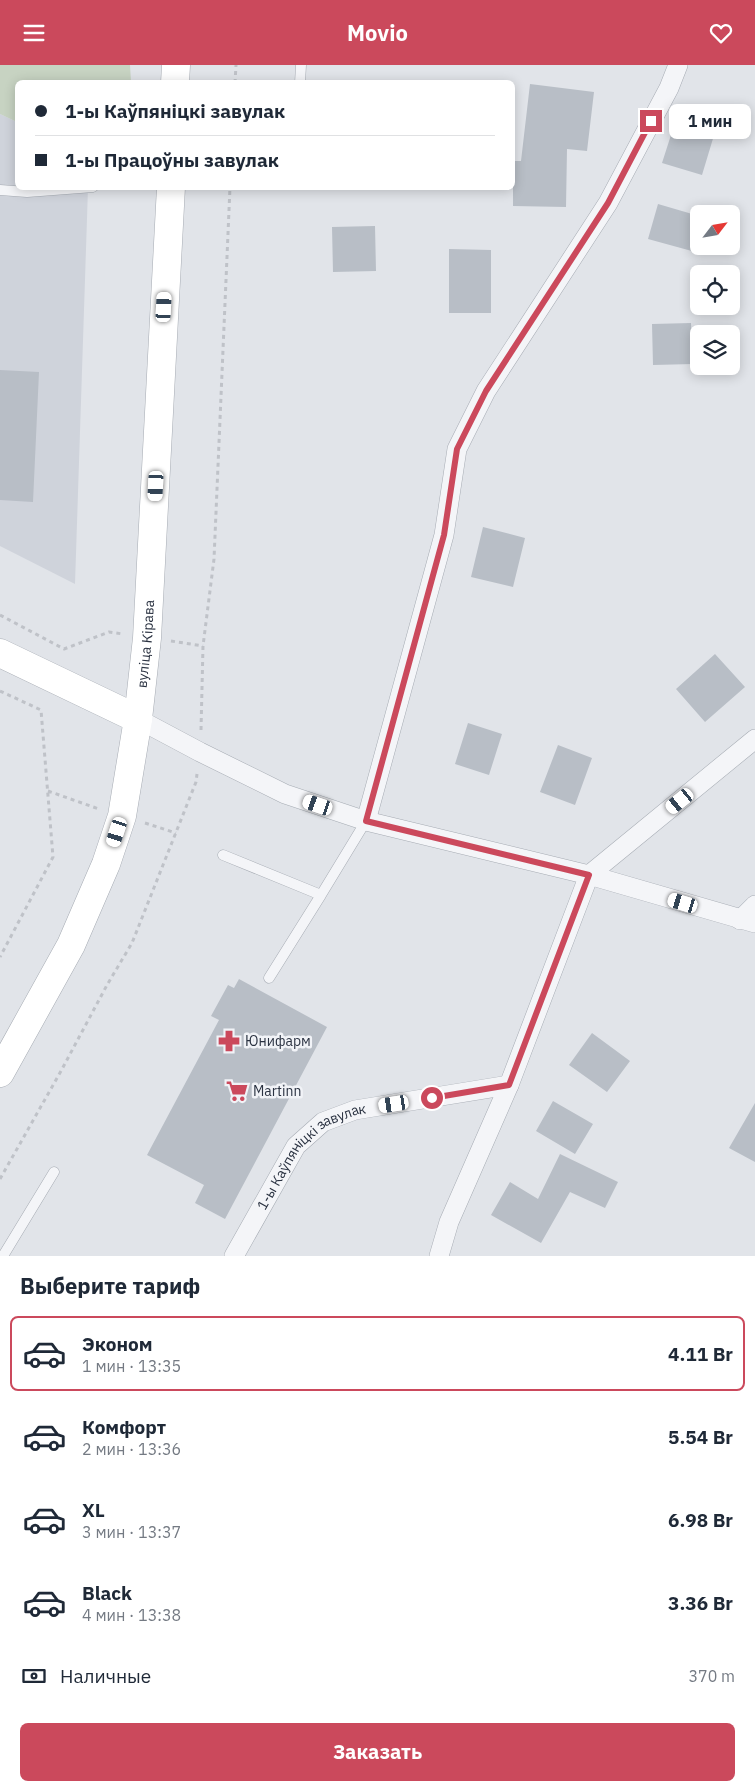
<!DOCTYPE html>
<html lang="ru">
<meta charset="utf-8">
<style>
:root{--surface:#fff;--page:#f2f2f3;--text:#1f2937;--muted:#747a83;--line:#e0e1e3;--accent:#cb495c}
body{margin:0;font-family:"IBM Plex Sans",sans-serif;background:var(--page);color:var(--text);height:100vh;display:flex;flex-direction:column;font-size:19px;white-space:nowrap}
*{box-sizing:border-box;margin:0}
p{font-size:16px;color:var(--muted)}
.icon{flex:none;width:28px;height:28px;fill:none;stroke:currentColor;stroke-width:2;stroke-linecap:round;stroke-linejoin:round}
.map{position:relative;height:1191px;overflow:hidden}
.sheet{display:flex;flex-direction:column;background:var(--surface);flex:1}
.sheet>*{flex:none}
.top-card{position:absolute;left:15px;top:15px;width:500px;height:110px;border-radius:8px;box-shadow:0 2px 12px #0003;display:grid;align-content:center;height:110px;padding:0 20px;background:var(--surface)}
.needle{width:32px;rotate:59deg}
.fabs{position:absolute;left:690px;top:140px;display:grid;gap:10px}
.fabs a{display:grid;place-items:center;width:50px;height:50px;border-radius:8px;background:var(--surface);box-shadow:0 2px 12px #0003;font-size:25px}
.end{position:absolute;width:22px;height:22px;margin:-11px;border:6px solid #cb495c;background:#fff;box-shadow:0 0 0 2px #fff}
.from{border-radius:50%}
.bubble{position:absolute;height:35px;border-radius:8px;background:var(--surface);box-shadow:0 2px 12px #0003;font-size:16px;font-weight:700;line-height:35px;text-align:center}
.car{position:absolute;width:15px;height:30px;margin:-15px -8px;border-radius:6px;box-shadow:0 0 4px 1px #0007;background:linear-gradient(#fff 24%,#345 0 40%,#fff 0 76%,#345 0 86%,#fff 0)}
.top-card b{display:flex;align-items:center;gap:18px;height:48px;font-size:19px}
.top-card b+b{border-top:1px solid var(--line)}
.top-card i{width:12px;height:12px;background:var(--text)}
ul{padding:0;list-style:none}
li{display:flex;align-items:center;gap:15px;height:75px;margin:0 10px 8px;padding:0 10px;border:2px solid transparent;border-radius:8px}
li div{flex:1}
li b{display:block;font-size:19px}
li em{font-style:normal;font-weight:700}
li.on{border-color:var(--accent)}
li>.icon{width:45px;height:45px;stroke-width:1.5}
h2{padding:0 20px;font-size:22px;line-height:60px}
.pay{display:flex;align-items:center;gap:12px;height:55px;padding:0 20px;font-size:19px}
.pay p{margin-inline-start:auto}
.button{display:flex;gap:10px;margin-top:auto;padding:10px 20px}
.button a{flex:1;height:58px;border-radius:8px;background:var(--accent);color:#fff;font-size:20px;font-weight:700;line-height:58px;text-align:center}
header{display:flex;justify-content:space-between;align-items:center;height:65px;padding:0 20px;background:var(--accent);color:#fff;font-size:22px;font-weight:700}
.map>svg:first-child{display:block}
.built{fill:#cfd3db}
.green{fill:#c7d3c2}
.building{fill:#b8bec6}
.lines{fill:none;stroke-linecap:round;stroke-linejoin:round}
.service-casing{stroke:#a6abb3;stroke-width:11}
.minor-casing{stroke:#a6abb3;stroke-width:20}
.secondary-casing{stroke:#a6abb3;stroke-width:29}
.path{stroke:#bfc2c8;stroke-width:3;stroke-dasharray:4 4;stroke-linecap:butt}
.service{stroke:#f4f5f8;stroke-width:10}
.minor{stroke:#f4f5f8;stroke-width:19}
.secondary{stroke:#fff;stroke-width:28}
.route{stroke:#cb495c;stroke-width:6}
.labels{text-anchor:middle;stroke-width:5;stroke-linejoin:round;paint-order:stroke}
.street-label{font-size:14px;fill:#2a3241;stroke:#f1f3f7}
.poi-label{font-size:14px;fill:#2a3241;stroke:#f1f3f7;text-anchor:start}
</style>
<header><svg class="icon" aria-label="menu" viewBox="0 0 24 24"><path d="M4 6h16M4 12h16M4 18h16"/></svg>Movio<svg class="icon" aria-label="heart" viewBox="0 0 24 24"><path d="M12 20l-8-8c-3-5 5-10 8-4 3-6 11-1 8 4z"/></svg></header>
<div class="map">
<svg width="755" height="1191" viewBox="0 0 755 1191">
<rect width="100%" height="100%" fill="#e1e4e9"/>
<!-- built -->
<path class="built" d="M 0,49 L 17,57 L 18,122 L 88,123 L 75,519 L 0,481 Z"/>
<!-- green -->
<path class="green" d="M 0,0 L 130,0 L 131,17 L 18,18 L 17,57 L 0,49 Z"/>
<!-- building -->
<path class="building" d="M 530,19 L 594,27 L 587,86 L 567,84 L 566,142 L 513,141 L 513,96 L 521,96 Z
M 679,45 L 718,57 L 702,110 L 662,98 Z
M 658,139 L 699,151 L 699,188 L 648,174 Z
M 375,161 L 376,206 L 333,207 L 332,162 Z
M 449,184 L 491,185 L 491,248 L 449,248 Z
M 691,258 L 693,299 L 653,300 L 652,259 Z
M 0,305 L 39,307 L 33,437 L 0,435 Z
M 483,462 L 525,473 L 513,522 L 471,512 Z
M 715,589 L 745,622 L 705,657 L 676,624 Z
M 468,658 L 502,669 L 489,710 L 455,699 Z
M 558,680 L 592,693 L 575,740 L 540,727 Z
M 239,914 L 327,962 L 225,1154 L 195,1138 L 204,1120 L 147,1090 L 219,955 L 211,951 L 228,920 L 234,923 Z
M 592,968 L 630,996 L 607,1027 L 569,1000 Z
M 553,1036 L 593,1059 L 575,1089 L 536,1066 Z
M 755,1038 L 755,1097 L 729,1083 Z
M 560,1089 L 618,1117 L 605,1143 L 570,1127 L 541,1178 L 491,1150 L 510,1117 L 538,1134 Z"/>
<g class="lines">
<!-- service casing -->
<g class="service-casing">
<path id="service" d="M 300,18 L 301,0
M 0,125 L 27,127 L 93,122
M 223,790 L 321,830 L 366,756
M 269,913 L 321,830
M 3,1191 L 54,1107"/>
</g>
<!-- minor casing -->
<g class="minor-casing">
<g id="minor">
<path d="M 138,654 L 200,687 L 285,729 L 366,756 L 589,810 L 755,858"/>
<path d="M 366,756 L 444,470 L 457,384 L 486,326 L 608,138 L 669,23 L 678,0"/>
<path d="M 740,855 L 755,840"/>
<path id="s1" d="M 234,1191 L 296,1081 L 323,1057 L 355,1045 L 509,1020"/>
<path d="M 439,1191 L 449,1157 L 509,1020 L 589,810 L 755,674"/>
</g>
</g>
<!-- secondary casing -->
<g class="secondary-casing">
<g id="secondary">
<path d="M 175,18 L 176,0"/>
<path d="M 0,588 L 138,654"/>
<path id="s2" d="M 0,1008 L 71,880 L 106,799 L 122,751 L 138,654 L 147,573 L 171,122"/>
</g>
</g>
<!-- path -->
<path class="path" d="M 235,18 L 236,0
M 0,550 L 64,584 L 109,567 L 123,569
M 171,576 L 203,581
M 0,626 L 41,645 L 53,792 L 0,892
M 201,665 L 203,581 L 214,494 L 230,122
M 48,726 L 99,744
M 145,758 L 176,768
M 0,1114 L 61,1006 L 107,920 L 132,878 L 196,717 L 197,709"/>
<!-- service -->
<use href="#service" class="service"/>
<!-- minor -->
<use href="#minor" class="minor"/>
<!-- secondary -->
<use href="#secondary" class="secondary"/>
</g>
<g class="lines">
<!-- route -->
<path class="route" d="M 432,1033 L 509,1020 L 589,810 L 366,756 L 444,470 L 457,384 L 486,326 L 608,138 L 651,56"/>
</g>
<!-- icons -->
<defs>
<g id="pharmacy-bare" transform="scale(1.725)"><path d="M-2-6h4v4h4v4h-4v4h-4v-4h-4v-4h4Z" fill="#cb495c" stroke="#f1f3f7" stroke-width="2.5" paint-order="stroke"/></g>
<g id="supermarket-bare" transform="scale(1.725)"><path d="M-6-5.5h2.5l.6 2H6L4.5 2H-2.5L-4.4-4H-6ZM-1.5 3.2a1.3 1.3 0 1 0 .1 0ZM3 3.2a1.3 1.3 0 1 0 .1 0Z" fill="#cb495c" stroke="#f1f3f7" stroke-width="2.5" paint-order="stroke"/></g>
</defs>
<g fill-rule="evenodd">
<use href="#pharmacy-bare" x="229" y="976"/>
<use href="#supermarket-bare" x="237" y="1026"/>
</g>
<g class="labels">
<!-- street labels -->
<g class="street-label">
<text dy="5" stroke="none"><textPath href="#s2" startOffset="459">вуліца Кірава</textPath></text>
<text dy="5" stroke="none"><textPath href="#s1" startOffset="131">1-ы Каўпяніцкі завулак</textPath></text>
</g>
<!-- poi labels -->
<g class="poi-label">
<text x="245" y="981">Юнифарм</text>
<text x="253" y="1031">Martinn</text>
</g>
</g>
</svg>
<div class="fabs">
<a><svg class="needle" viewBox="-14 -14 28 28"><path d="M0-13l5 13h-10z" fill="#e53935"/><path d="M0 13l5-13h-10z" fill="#747a83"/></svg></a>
<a><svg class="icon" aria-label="locate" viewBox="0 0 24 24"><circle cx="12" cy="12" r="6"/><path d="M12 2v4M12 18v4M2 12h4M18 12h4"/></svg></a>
<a><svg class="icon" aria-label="layers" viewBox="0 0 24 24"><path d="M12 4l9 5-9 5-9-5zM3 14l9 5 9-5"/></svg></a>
</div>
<i class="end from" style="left:432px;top:1033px"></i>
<i class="end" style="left:651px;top:56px"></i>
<div class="bubble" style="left:669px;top:39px;width:82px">1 мин</div>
<i class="car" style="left:164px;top:242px;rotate:3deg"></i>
<i class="car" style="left:156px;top:421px;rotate:183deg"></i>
<i class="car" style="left:680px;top:736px;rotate:231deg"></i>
<i class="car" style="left:318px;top:740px;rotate:289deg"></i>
<i class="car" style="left:117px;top:767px;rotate:198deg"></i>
<i class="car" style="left:683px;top:838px;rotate:287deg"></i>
<i class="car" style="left:394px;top:1039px;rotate:261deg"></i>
<div class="top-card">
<b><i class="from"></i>1-ы Каўпяніцкі завулак</b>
<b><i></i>1-ы Працоўны завулак</b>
</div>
</div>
<section class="sheet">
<h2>Выберите тариф</h2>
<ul>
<li class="on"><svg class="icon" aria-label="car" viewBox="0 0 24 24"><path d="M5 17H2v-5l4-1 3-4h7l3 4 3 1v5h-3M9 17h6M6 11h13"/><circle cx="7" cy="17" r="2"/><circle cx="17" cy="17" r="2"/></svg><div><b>Эконом</b><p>1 мин · 13:35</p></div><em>4.11 Br</em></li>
<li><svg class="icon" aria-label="car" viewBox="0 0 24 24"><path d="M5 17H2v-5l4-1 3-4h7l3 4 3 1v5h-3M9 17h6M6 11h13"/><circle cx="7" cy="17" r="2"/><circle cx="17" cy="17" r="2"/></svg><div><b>Комфорт</b><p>2 мин · 13:36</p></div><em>5.54 Br</em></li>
<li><svg class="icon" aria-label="car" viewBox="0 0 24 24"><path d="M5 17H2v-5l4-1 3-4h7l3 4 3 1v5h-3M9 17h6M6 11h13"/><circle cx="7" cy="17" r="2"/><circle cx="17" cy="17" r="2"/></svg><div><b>XL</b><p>3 мин · 13:37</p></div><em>6.98 Br</em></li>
<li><svg class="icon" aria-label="car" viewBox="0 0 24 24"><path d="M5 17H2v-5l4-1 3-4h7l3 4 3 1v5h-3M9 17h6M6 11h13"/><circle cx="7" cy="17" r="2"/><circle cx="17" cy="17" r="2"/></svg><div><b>Black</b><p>4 мин · 13:38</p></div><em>3.36 Br</em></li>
</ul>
<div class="pay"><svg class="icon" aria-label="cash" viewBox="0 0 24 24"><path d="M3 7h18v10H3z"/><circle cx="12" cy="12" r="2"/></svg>Наличные<p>370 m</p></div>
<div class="button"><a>Заказать</a></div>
</section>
